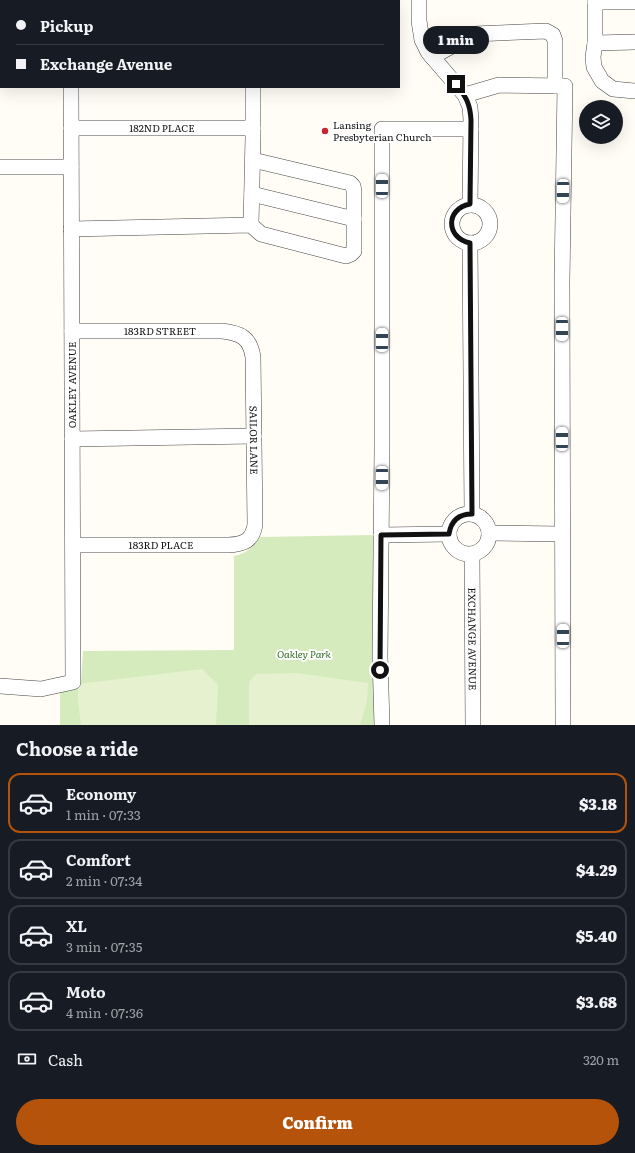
<!DOCTYPE html>
<meta charset="utf-8">
<style>
:root{--surface:#171b24;--page:#20242c;--text:#f1f3f6;--muted:#9ea1a6;--line:#363941;--accent:#b45309}
body{margin:0;font-family:Literata,serif;background:var(--page);color:var(--text);height:100vh;display:flex;flex-direction:column;font-size:15px;white-space:nowrap}
*{box-sizing:border-box;margin:0}
p{font-size:13px;color:var(--muted)}
.icon{flex:none;width:22px;height:22px;fill:none;stroke:currentColor;stroke-width:2;stroke-linecap:round;stroke-linejoin:round}
.map{position:relative;height:725px;overflow:hidden}
.side{display:flex;flex-direction:column;background:var(--surface);flex:1}
.side>*{flex:none}
.guide{position:absolute;left:0px;top:0px;width:400px;height:88px;box-shadow:0 4px 16px #0002;display:grid;align-content:center;height:88px;padding:0 16px;background:var(--surface)}
.tools{position:absolute;left:579px;top:100px;display:grid;gap:8px}
.tools a{display:grid;place-items:center;width:44px;height:44px;border-radius:50%;background:var(--surface);box-shadow:0 4px 16px #0002;font-size:20px}
.end{position:absolute;width:18px;height:18px;margin:-9px;border:5px solid #111;background:#fff;box-shadow:0 0 0 2px #fff}
.from{border-radius:50%}
.bubble{position:absolute;height:28px;border-radius:14px;background:var(--surface);box-shadow:0 4px 16px #0002;font-size:13px;font-weight:800;line-height:28px;text-align:center}
.car{position:absolute;width:12px;height:24px;margin:-12px -6px;border-radius:5px;box-shadow:0 0 3px 1px #0007;background:linear-gradient(#fff 24%,#345 0 40%,#fff 0 76%,#345 0 86%,#fff 0)}
.guide b{display:flex;align-items:center;gap:14px;height:38px;font-size:15px}
.guide b+b{border-top:1px solid var(--line)}
.guide i{width:10px;height:10px;background:var(--text)}
ul{padding:0;list-style:none}
li{display:flex;align-items:center;gap:12px;height:60px;margin:0 8px 6px;padding:0 8px;border:2px solid var(--line);border-radius:12px}
li div{flex:1}
li b{display:block;font-size:15px}
li em{font-style:normal;font-weight:800}
li.current{border-color:var(--accent)}
li>.icon{width:36px;height:36px;stroke-width:1.5}
h2{padding:0 16px;font-size:18px;line-height:48px}
.pay{display:flex;align-items:center;gap:10px;height:44px;padding:0 16px;font-size:15px}
.pay p{margin-inline-start:auto}
.button{display:flex;gap:8px;margin-top:auto;padding:8px 16px}
.button a{flex:1;height:46px;border-radius:24px;background:var(--accent);color:#fff;font-size:16px;font-weight:800;line-height:46px;text-align:center}
.map>svg:first-child{display:block}
.green{fill:#d5ebbd}
.pitch{fill:#e6f2cf}
.lines{fill:none;stroke-linecap:round;stroke-linejoin:round}
.minor-casing{stroke:#444;stroke-width:16}
.minor{stroke:#fff;stroke-width:15}
.route{stroke:#111;stroke-width:5}
.poi-dot{fill:#c4262e;stroke:#fff;stroke-width:1.5}
.labels{text-anchor:middle;stroke-width:4;stroke-linejoin:round;paint-order:stroke}
.poi-label{font-size:10px;fill:#111;stroke:#fff;text-anchor:start}
.street-label{font-size:10px;fill:#111;stroke:#fff}
.park-label{font-size:10px;font-style:italic;fill:#2f6b1f;stroke:#fff}
</style>
<div class="map">
<svg width="635" height="725" viewBox="0 0 635 725">
<rect width="100%" height="100%" fill="#fffdf5"/>
<!-- green -->
<path class="green" d="M 373,535 L 375,725 L 60,725 L 60,691 L 70,691 L 81,681 L 83,651 L 234,650 L 234,556 C 246,554 253,547 260,537 Z"/>
<!-- pitch -->
<path class="pitch" d="M 202,669 L 218,685 L 216,725 L 81,725 L 78,701 L 78,684 Z
M 297,673 L 368,683 L 367,701 L 360,725 L 249,725 L 249,682 L 256,674 Z"/>
<g class="lines">
<!-- minor casing -->
<g class="minor-casing">
<g id="minor">
<path d="M 70,0 L 70,1"/>
<path d="M 419,0 L 419,21 L 422,40 L 428,52 L 465,95 L 470,107 L 471,120 L 470,205"/>
<path d="M 595,0 L 595,43 L 593,57 L 594,67 L 602,81 L 613,89 L 635,91"/>
<path d="M 253,1 L 254,0"/>
<path d="M 595,2 L 635,2"/>
<path d="M 0,25 L 1,25"/>
<path d="M 595,43 L 635,42"/>
<path d="M 432,57 L 474,34 L 546,31 L 553,35 L 555,41 L 555,86"/>
<path d="M 465,95 L 499,85 L 565,86 L 562,281 L 563,725"/>
<path id="s1" d="M 71,128 L 253,128"/>
<path d="M 0,167 L 71,167"/>
<path d="M 252,194 L 354,219"/>
<circle cx="471" cy="224" r="19"/>
<path d="M 251,225 L 253,137 L 253,87"/>
<path d="M 71,229 L 251,225 L 261,234 L 346,256 L 351,254 L 354,251 L 354,191 L 353,186 L 350,183 L 253,160"/>
<path d="M 470,243 L 472,514"/>
<path id="s2" d="M 72,331 L 222,331 C 240,333 250,337 253,357 L 255,525 C 252,541 244,544 229,545 L 73,545"/>
<path d="M 72,439 L 254,436"/>
<circle cx="469" cy="534" r="20"/>
<path d="M 489,533 L 562,534"/>
<path d="M 381,535 L 449,534"/>
<path id="s3" d="M 472,554 L 473,725"/>
<path d="M 0,686 L 41,689 L 73,682 L 71,87"/>
<path d="M 382,725 L 380,656 L 382,450 L 382,129 L 471,129"/>
</g>
</g>
<!-- minor -->
<use href="#minor" class="minor"/>
</g>
<g class="lines">
<!-- route -->
<path class="route" d="M 380,670 L 381,535 L 449,534 C 451,521 459,514 472,514 L 470,243 C 446,238 445,209 470,204 L 471,120 C 470,103 466,97 456,84"/>
</g>
<!-- markers -->
<circle class="poi-dot" cx="325" cy="131" r="4"/>
<g class="labels">
<!-- poi labels -->
<g class="poi-label">
<text x="333" y="129">Lansing<tspan x="333" dy="12">Presbyterian Church</tspan></text>
</g>
<!-- street labels -->
<g class="street-label">
<text dy="4" stroke="none"><textPath href="#s1" startOffset="91">182ND PLACE</textPath></text>
<text dy="4" stroke="none"><textPath href="#s2" startOffset="88">183RD STREET</textPath></text>
<text transform="translate(72 385) rotate(-90)" y="4">OAKLEY AVENUE</text>
<text dy="4" stroke="none"><textPath href="#s2" startOffset="278">SAILOR LANE</textPath></text>
<text x="161" y="549">183RD PLACE</text>
<text dy="4" stroke="none"><textPath href="#s3" startOffset="85">EXCHANGE AVENUE</textPath></text>
</g>
<!-- park labels -->
<g class="park-label">
<text x="304" y="658">Oakley Park</text>
</g>
</g>
</svg>
<div class="tools">
<a><svg class="icon" aria-label="layers" viewBox="0 0 24 24"><path d="M12 4l9 5-9 5-9-5zM3 14l9 5 9-5"/></svg></a>
</div>
<i class="end from" style="left:380px;top:670px"></i>
<i class="end" style="left:456px;top:84px"></i>
<div class="bubble" style="left:423px;top:26px;width:66px">1 min</div>
<i class="car" style="left:382px;top:186px;rotate:0deg"></i>
<i class="car" style="left:563px;top:191px;rotate:181deg"></i>
<i class="car" style="left:562px;top:329px;rotate:180deg"></i>
<i class="car" style="left:382px;top:340px;rotate:0deg"></i>
<i class="car" style="left:562px;top:439px;rotate:0deg"></i>
<i class="car" style="left:382px;top:478px;rotate:180deg"></i>
<i class="car" style="left:563px;top:636px;rotate:0deg"></i>
<div class="guide">
<b><i class="from"></i>Pickup</b>
<b><i></i>Exchange Avenue</b>
</div>
</div>
<section class="side">
<h2>Choose a ride</h2>
<ul>
<li class="current"><svg class="icon" aria-label="car" viewBox="0 0 24 24"><path d="M5 17H2v-5l4-1 3-4h7l3 4 3 1v5h-3M9 17h6M6 11h13"/><circle cx="7" cy="17" r="2"/><circle cx="17" cy="17" r="2"/></svg><div><b>Economy</b><p>1 min · 07:33</p></div><em>$3.18</em></li>
<li><svg class="icon" aria-label="car" viewBox="0 0 24 24"><path d="M5 17H2v-5l4-1 3-4h7l3 4 3 1v5h-3M9 17h6M6 11h13"/><circle cx="7" cy="17" r="2"/><circle cx="17" cy="17" r="2"/></svg><div><b>Comfort</b><p>2 min · 07:34</p></div><em>$4.29</em></li>
<li><svg class="icon" aria-label="car" viewBox="0 0 24 24"><path d="M5 17H2v-5l4-1 3-4h7l3 4 3 1v5h-3M9 17h6M6 11h13"/><circle cx="7" cy="17" r="2"/><circle cx="17" cy="17" r="2"/></svg><div><b>XL</b><p>3 min · 07:35</p></div><em>$5.40</em></li>
<li><svg class="icon" aria-label="car" viewBox="0 0 24 24"><path d="M5 17H2v-5l4-1 3-4h7l3 4 3 1v5h-3M9 17h6M6 11h13"/><circle cx="7" cy="17" r="2"/><circle cx="17" cy="17" r="2"/></svg><div><b>Moto</b><p>4 min · 07:36</p></div><em>$3.68</em></li>
</ul>
<div class="pay"><svg class="icon" aria-label="cash" viewBox="0 0 24 24"><path d="M3 7h18v10H3z"/><circle cx="12" cy="12" r="2"/></svg>Cash<p>320 m</p></div>
<div class="button"><a>Confirm</a></div>
</section>
